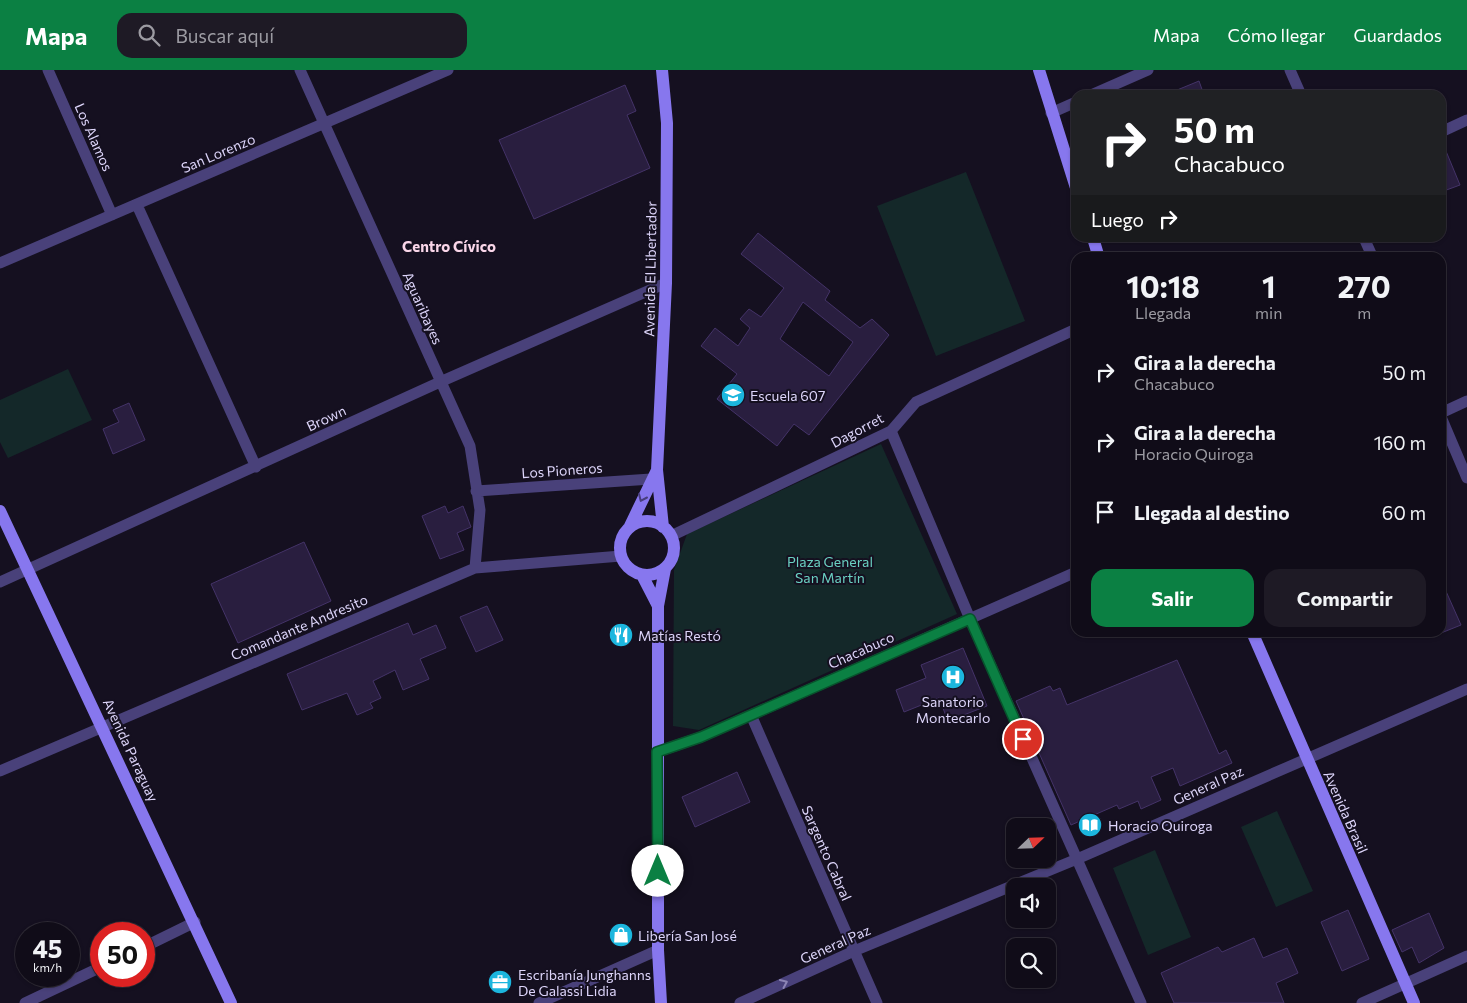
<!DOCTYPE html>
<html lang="es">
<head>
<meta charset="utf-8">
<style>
	body { margin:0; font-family:Commissioner,sans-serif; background:#1e1a25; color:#f1f3f6; height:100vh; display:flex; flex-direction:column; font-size:19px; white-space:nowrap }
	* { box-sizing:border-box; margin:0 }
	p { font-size:16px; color:#9c9ba2 }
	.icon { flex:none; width:28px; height:28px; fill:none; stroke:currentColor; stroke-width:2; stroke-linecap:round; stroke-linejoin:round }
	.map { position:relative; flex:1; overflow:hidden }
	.side { position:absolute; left:1071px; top:182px; width:375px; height:385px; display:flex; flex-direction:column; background:#100c18; border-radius:15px; box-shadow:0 1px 4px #0004,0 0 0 1px #302c37 }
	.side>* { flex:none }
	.banner { position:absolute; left:1071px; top:20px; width:375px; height:152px; border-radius:15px; box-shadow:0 1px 4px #0004,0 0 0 1px #302c37; background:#202124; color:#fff; overflow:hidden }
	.needle { width:32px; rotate:67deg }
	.fabs { position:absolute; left:1006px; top:748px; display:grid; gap:10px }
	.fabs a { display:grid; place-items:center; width:50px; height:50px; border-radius:10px; background:#100c18; box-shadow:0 1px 4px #0004,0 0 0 1px #302c37; font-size:25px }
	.speed { position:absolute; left:15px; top:852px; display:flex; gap:10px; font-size:25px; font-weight:700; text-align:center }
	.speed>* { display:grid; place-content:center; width:65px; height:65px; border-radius:50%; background:#100c18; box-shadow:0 1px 4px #0004,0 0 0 1px #302c37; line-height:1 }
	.speed small { font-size:12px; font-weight:400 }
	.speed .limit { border:8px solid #d22; background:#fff; color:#111 }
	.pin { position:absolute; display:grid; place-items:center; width:42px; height:42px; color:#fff; margin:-21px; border:2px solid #fff; border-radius:50%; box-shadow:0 1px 5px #0007 }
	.me { position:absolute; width:55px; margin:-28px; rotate:0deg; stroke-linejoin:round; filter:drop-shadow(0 0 4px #0008) }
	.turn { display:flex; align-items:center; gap:18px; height:105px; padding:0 20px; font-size:22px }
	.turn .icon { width:65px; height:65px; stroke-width:2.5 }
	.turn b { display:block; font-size:35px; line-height:42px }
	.then { display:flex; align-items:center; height:48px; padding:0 20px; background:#0003; gap:10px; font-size:19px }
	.eta { display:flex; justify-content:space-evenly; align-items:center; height:85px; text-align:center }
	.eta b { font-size:30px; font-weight:700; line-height:35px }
	.action { display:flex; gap:10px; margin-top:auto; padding:10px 20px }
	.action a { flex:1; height:58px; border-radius:15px; background:#0b8043; color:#fff; font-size:20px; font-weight:700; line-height:58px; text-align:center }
	.action a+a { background:#1e1a25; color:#f1f3f6 }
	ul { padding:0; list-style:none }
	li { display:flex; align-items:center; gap:15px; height:70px; padding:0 20px }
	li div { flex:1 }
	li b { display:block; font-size:19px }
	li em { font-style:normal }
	header { display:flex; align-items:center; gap:30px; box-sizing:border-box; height:70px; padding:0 25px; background:#0b8043; color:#fff }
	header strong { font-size:24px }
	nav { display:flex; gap:28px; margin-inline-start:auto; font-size:18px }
	.search { width:350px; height:45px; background:#1e1a25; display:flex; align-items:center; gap:12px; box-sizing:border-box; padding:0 18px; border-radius:15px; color:#9c9ba2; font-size:19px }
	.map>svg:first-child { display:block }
	.green { fill:#142829 }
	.building { fill:#291e3f; stroke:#443368; fill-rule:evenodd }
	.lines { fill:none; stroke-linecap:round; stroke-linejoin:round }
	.street { stroke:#49417a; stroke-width:11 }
	.secondary { stroke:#8777ee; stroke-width:12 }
	.oneway { stroke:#483e7d }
	.oneway2 { stroke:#8c84b4 }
	.route-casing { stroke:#07532c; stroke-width:12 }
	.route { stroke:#0b8043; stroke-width:9 }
	.labels { text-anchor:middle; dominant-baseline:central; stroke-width:4; stroke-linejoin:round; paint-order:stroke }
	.street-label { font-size:14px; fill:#ddd5fa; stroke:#151020 }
	.poi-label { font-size:14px; fill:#ddd5fa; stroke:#151020; text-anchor:start }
	.park-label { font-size:14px; fill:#6ad0c2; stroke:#151020 }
	.neighbourhood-label { font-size:15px; font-weight:bold; fill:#fad6e9; stroke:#151020 }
</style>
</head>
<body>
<header>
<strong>Mapa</strong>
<div class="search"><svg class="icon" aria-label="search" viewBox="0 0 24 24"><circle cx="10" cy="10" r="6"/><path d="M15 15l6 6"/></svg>Buscar aquí</div>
<nav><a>Mapa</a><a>Cómo llegar</a><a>Guardados</a></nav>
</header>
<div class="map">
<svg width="1467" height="933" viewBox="0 0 1467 933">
	<rect width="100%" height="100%" fill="#151020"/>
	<!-- green -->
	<path class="green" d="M 966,102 L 1025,251 L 936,286 L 877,136 Z
		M 68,299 L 92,350 L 8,388 L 0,372 L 0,330 Z
		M 881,374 L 957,544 L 699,660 L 673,656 L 674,500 L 687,464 Z
		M 1277,741 L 1313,821 L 1276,837 L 1241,757 Z
		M 1155,780 L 1191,867 L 1148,885 L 1113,798 Z"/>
	<!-- building -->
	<path class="building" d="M 1199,11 L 1204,25 L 1165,25 Z
		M 625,15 L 636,41 L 627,45 L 650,98 L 534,149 L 499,70 Z
		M 1441,69 L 1460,115 L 1441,122 Z
		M 758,163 L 830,221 L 825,230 L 860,258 L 872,249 L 889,265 L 809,365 L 794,354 L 777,376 L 717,329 L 737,304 L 701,276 L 715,258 L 738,276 L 750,258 L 740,249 L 749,239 L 761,247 L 784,218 L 741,184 ZM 803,232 L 853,272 L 829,306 L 780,269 Z
		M 129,333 L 145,370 L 113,384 L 103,359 L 119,352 L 113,340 Z
		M 445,436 L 448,443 L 463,436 L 471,457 L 457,463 L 464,480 L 440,489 L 422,446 Z
		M 304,472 L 331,531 L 238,573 L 211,514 Z
		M 1441,510 L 1461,555 L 1441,563 Z
		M 487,536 L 503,570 L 476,582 L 460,547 Z
		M 408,553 L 413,565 L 436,555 L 446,578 L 420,589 L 429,609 L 403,620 L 395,600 L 373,611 L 381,628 L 370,633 L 373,638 L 357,645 L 347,623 L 302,640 L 287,604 Z
		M 963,578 L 987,636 L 948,651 L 939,628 L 904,642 L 896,620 L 926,608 L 921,595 Z
		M 1177,590 L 1219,684 L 1226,680 L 1232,693 L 1180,716 L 1173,698 L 1151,707 L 1161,730 L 1141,739 L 1138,731 L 1119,739 L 1117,735 L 1071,755 L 1016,631 L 1050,616 L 1053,621 L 1060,618 L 1067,635 Z
		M 737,702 L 750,732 L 695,757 L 682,727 Z
		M 1348,840 L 1369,889 L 1342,901 L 1321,852 Z
		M 1429,843 L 1444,878 L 1419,893 L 1412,877 L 1402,882 L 1392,860 Z
		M 1254,868 L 1263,888 L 1287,878 L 1298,903 L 1276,913 L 1284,933 L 1174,933 L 1161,903 L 1218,877 L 1222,882 Z"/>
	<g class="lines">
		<!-- street -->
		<path class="street" d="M 48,0 L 112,145
			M 300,0 L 470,376 L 480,440 L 475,498
			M 1290,0 L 1301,25
			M 1091,25 L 1148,0
			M 1051,43 L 1076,32
			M 1441,62 L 1467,50
			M 137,135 L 256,397
			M 1364,168 L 1373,188
			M 0,193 L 448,0
			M 1441,343 L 1467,331
			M 1441,347 L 1467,408
			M 891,361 L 970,549 L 1141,933
			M 476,421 L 651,409
			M 671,466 L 891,361 L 916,332 L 1076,259
			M 0,512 L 440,312 L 666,213
			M 751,645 L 877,933
			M 657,682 L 701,667 L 1076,502
			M 0,701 L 475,498 L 621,486
			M 144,877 L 195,852
			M 25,933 L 101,897
			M 539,933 L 658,880
			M 740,933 L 854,881 L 1077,789 L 1467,619
			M 1362,933 L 1467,886"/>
		<!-- secondary -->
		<path class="secondary" d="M 662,0 L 667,53 L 666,213 L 657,400 L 663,457
			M 1039,0 L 1076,118
			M 1093,168 L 1099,188
			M 0,441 L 231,933
			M620 478a27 27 0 1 1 54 0a27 27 0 1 1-54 0Z
			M 629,458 L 657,400
			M 642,505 L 658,536
			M 1252,562 L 1414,933
			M 661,933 L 658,880 L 658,536 L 665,499"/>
	</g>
	<!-- one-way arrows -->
	<defs><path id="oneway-chevron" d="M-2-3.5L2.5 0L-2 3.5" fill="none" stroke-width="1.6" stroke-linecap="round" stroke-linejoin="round" transform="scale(1.25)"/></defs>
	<use class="oneway" href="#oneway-chevron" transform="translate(642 428) rotate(114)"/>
	<use class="oneway2" href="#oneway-chevron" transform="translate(784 913) rotate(-24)"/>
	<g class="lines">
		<!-- route casing -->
		<g class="route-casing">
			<path id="route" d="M 658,801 L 657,682 L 701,667 L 970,549 L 1023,669"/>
		</g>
		<!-- route -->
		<use href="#route" class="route"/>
	</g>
	<!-- icons -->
	<defs>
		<g id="school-disc" transform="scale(1.25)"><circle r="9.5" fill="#1cb6de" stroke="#151020"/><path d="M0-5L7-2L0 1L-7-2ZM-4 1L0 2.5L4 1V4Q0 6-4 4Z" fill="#fff"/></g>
		<g id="restaurant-disc" transform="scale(1.25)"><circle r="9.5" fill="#1cb6de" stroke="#151020"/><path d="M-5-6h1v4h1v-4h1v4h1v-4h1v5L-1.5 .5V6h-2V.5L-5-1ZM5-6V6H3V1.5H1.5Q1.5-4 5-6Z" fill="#fff"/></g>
		<g id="hospital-disc" transform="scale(1.25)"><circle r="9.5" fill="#1cb6de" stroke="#151020"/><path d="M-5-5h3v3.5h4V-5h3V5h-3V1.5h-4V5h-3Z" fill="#fff"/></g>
		<g id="library-disc" transform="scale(1.25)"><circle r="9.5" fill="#1cb6de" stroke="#151020"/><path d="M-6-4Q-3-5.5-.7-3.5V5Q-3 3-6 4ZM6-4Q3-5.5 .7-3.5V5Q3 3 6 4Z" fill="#fff"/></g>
		<g id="shop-disc" transform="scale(1.25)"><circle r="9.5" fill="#1cb6de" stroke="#151020"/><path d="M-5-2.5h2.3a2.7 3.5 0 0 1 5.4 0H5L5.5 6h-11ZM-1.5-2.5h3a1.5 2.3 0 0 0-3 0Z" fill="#fff"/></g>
		<g id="office-disc" transform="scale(1.25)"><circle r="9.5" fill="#1cb6de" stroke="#151020"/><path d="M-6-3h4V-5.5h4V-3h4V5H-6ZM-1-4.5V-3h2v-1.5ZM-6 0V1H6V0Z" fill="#fff"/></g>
	</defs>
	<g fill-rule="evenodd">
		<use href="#school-disc" x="733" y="325"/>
		<use href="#restaurant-disc" x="621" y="565"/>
		<use href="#hospital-disc" x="953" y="607"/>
		<use href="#library-disc" x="1090" y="755"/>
		<use href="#shop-disc" x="621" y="865"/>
		<use href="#office-disc" x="500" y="912"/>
	</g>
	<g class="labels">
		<!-- street labels -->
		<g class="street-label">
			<text transform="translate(94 67) rotate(66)">Los Alamos</text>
			<text transform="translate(218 83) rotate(-23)">San Lorenzo</text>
			<text transform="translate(650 199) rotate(-89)">Avenida El Libertador</text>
			<text transform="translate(423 238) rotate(66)">Aguaribayes</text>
			<text transform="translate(326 348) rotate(-25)">Brown</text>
			<text transform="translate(857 360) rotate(-28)">Dagorret</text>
			<text transform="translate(562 400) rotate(-4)">Los Pioneros</text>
			<text transform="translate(299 557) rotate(-23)">Comandante Andresito</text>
			<text transform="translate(861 580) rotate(-24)">Chacabuco</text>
			<text transform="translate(131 680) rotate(65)">Avenida Paraguay</text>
			<text transform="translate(1208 715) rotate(-24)">General Paz</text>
			<text transform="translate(1346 742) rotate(66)">Avenida Brasil</text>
			<text transform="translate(827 783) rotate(66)">Sargento Cabral</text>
			<text transform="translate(835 874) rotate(-24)">General Paz</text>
		</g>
		<!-- poi labels -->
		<g class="poi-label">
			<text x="750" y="325">Escuela 607</text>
			<text x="638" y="565">Matías Restó</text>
			<text x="953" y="631" text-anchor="middle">Sanatorio<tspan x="953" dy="16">Montecarlo</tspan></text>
			<text x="1108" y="755">Horacio Quiroga</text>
			<text x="638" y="865">Libería San José</text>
			<text x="518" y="904">Escribanía Junghanns<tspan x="518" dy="16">De Galassi Lidia</tspan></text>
		</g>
		<!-- park labels -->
		<g class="park-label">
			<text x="830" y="491">Plaza General<tspan x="830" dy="16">San Martín</tspan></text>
		</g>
		<!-- neighbourhood labels -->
		<g class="neighbourhood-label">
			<text x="449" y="176">Centro Cívico</text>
		</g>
	</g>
</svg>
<div class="fabs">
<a><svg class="needle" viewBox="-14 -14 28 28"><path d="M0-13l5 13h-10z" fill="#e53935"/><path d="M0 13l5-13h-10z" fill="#9c9ba2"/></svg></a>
<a><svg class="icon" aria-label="sound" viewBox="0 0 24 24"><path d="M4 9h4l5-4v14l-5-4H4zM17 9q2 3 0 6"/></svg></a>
<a><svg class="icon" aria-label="search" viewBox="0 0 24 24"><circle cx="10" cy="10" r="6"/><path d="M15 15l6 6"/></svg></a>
</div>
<div class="speed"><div>45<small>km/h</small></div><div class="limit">50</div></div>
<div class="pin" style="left:1023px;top:669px;background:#d93025"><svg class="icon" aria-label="arrive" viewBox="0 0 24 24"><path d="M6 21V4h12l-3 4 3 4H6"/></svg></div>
<svg class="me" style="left:658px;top:801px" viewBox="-20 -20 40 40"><circle r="19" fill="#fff"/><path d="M0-13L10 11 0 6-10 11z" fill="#0b8043"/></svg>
<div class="banner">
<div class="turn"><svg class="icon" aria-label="right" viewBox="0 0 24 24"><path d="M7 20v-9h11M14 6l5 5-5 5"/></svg><div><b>50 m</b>Chacabuco</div></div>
<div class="then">Luego<svg class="icon" aria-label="right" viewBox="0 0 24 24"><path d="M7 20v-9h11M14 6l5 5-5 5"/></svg></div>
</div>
<section class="side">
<div class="eta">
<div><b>10:18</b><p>Llegada</p></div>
<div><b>1</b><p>min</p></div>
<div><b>270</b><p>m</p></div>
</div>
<ul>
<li><svg class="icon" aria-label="right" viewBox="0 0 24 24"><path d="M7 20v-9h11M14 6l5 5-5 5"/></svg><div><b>Gira a la derecha</b><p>Chacabuco</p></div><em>50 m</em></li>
<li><svg class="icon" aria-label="right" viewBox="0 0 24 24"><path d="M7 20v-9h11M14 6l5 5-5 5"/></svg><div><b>Gira a la derecha</b><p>Horacio Quiroga</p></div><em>160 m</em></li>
<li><svg class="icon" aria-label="arrive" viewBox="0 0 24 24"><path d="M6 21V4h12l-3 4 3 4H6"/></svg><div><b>Llegada al destino</b></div><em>60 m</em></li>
</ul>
<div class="action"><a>Salir</a><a>Compartir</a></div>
</section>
</div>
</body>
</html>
